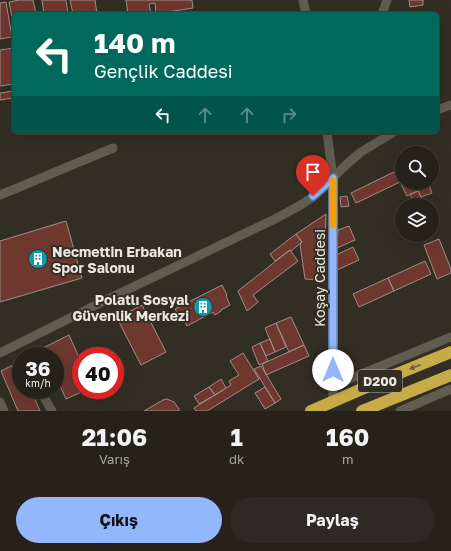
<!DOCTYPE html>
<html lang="tr">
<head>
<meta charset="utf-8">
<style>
	body { margin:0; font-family:"Golos Text",sans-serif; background:#2e2a23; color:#f1f3f6; height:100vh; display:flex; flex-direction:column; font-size:15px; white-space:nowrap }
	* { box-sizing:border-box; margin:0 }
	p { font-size:13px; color:#a4a4a2 }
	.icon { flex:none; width:22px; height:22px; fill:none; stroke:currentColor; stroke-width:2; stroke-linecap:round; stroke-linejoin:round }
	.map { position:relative; height:411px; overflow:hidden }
	.sheet { display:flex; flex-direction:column; background:#26221a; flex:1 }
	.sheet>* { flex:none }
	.guide { position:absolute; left:12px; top:12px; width:427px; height:122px; border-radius:6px; box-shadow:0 4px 16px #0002,0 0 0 1px #423f39; background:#00695c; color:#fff; overflow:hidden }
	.tools { position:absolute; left:395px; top:146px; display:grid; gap:8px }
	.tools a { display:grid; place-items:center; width:44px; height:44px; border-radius:50%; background:#26221a; box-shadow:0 4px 16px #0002,0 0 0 1px #423f39; font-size:20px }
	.speed { position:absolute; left:12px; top:347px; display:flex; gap:8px; font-size:20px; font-weight:700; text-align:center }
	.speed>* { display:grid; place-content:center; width:52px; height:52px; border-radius:50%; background:#26221a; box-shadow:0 4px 16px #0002,0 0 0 1px #423f39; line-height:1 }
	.speed small { font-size:10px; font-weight:400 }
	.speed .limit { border:6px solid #d22; background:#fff; color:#111 }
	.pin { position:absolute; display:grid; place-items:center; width:34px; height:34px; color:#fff; margin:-41px -17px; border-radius:50% 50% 50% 0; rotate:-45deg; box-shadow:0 0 4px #0007 }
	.pin .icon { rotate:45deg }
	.me { position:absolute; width:44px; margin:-22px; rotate:0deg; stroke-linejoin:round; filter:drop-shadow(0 0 3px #0008) }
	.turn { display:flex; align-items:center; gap:14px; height:84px; padding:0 16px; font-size:18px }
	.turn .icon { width:52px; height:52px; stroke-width:2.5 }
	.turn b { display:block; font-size:28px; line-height:34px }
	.lanes { display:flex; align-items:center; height:38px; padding:0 16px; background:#0003; justify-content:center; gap:20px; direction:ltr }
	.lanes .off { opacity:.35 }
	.eta { display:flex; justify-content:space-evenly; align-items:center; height:68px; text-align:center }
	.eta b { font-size:24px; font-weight:700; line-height:28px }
	.primary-button { display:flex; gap:8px; margin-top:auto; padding:8px 16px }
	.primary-button a { flex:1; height:46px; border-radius:24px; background:#92b7fd; color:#111; font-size:16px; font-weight:700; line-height:46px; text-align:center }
	.primary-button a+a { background:#2e2a23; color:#f1f3f6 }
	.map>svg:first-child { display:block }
	.building { fill:#6f382f; stroke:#9e8d8a }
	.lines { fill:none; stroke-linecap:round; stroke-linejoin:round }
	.minor { stroke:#615c50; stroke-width:9 }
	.highway { stroke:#c7ab47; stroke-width:12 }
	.oneway { fill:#6e6031 }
	.route-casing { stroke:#5f77a4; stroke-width:10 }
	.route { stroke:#92b7fd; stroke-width:7 }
	.slow { stroke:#f59e0b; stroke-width:7 }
	.labels { text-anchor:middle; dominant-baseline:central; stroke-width:4; stroke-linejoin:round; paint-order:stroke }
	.shield { fill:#332e23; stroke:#b2afa7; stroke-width:1 }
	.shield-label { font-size:13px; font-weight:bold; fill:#e9e6df }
	.poi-label { font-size:14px; font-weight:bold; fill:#e9e6df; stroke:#332e23; text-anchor:start }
	.street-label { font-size:14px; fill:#e9e6df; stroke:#332e23 }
</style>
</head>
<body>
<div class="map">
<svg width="451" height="411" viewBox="0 0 451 411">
	<rect width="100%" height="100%" fill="#332e23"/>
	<!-- building -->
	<path class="building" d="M 19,0 L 33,0 L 36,14 L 14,14 L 14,28 L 9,2 Z
		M 42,0 L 66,0 L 68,14 L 44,14 Z
		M 70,0 L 95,0 L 97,14 L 73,14 Z
		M 126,0 L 192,0 L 193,8 L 156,14 L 155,3 L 149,4 L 151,14 L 128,14 Z
		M 409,0 L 423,0 L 423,5 L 410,7 Z
		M 6,2 L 12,37 L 0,39 L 0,3 Z
		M 14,48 L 14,84 L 0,86 L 0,50 Z
		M 14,91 L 14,98 L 0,100 L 0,93 Z
		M 402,168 L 402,183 L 415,183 L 418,191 L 407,196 L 400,182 L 356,203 L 351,193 Z
		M 415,183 L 428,183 L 432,193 L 421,197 Z
		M 418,191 L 425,205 L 415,205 L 410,194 Z
		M 347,196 L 349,206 L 341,207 L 340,197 Z
		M 326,214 L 324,280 L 305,279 L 300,244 L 302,242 L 296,234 Z
		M 66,221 L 82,278 L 0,302 L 0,241 Z
		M 349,226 L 355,240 L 337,248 L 338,230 Z
		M 296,234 L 302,242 L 291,251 L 290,250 L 275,261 L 270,254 Z
		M 439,239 L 451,269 L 451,273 L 437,279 L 424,245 Z
		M 353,247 L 359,260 L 335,271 L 334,256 Z
		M 290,250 L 298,261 L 253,295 L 258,302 L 247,311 L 238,291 Z
		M 425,261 L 431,274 L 394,291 L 388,278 Z
		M 388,278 L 394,291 L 359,307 L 353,294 Z
		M 222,285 L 227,295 L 226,296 L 230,305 L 221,310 L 221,311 L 215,315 L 213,312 L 187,326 L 182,316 L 180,317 L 175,309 Z
		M 142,305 L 166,352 L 141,365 L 117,318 Z
		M 291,317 L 304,345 L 289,352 L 276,323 Z
		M 276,323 L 286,347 L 275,352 L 265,328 Z
		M 69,335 L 81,362 L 81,390 L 86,390 L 66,399 L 55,375 L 55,356 L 46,356 L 43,348 Z
		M 270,339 L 275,352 L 266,356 L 260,343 Z
		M 260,343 L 268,361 L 259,365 L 252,347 Z
		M 304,345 L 309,356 L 266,375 L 262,364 Z
		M 243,353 L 259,379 L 207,411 L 196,411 L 194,408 L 231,385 L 229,381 L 239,375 L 230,361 Z
		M 19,362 L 21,367 L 21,390 L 31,390 L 40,411 L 18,411 L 1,371 Z
		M 261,366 L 281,399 L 275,403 L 254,369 Z
		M 221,379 L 226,388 L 215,395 L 209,387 Z
		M 209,387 L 215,395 L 199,404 L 194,396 Z
		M 265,387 L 275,403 L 265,409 L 255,393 Z
		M 167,399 L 174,402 L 179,409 L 179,411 L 144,411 L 163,400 Z"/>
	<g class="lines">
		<!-- minor -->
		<path class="minor" d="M 303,0 L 306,14
			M 382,14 L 387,0
			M 437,110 L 451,105
			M 327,132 L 333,178 L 333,401
			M 0,195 L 113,148
			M 0,353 L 108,299 L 275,219 L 299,206 L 313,197 L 348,163 L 361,152 L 394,132
			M 333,386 L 451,337
			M 44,390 L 45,399 L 52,411
			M 0,402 L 4,411
			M 400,411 L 451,389"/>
		<!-- highway -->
		<path class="highway" d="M 311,411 L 392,376 L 451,352
			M 362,411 L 451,375"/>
	</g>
	<!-- one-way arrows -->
	<defs><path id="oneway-solid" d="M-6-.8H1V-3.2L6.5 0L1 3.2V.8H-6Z"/></defs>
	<use class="oneway" href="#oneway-solid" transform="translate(415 367) rotate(159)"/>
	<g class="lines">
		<!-- route casing -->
		<g class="route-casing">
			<path id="route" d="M 313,196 L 333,178 L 333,370"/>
		</g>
		<!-- route -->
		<use href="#route" class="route"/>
		<!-- slow -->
		<path class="slow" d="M 333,181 L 333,225"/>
	</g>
	<!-- icons -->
	<defs>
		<g id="building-disc" transform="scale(1)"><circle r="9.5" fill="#0f9aa8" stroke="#332e23"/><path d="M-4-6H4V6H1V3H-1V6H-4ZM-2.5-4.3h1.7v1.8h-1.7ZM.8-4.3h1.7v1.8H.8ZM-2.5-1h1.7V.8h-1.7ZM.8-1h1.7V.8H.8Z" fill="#fff"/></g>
	</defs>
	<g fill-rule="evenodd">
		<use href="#building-disc" x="38" y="259"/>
		<use href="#building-disc" x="203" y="307"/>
	</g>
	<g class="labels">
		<!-- shield labels -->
		<rect class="shield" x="358" y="370" width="44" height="22" rx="3"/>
		<g class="shield-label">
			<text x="380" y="381">D200</text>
		</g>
		<!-- poi labels -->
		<g class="poi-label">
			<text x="52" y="251">Necmettin Erbakan<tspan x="52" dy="16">Spor Salonu</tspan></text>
			<text x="189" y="299" text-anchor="end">Polatlı Sosyal<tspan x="189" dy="16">Güvenlik Merkezi</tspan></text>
		</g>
		<!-- street labels -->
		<g class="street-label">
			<text transform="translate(319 278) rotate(-90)">Koşay Caddesi</text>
		</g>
	</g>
</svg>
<div class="tools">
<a><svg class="icon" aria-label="search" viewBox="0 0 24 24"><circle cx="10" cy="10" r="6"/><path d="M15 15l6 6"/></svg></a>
<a><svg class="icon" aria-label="layers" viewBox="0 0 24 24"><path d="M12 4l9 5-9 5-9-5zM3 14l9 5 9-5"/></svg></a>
</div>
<div class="speed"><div>36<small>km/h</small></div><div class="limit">40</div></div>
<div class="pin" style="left:313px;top:196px;background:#d93025"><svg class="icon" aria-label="arrive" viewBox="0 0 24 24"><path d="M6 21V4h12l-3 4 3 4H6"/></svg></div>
<svg class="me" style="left:333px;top:370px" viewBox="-20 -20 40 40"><circle r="19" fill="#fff"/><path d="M0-13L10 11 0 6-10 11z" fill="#92b7fd"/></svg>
<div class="guide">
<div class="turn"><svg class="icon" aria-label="left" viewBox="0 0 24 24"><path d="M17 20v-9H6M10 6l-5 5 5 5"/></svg><div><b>140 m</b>Gençlik Caddesi</div></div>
<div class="lanes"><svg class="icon" aria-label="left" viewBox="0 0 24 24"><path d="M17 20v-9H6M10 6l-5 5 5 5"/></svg><svg class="icon off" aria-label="ahead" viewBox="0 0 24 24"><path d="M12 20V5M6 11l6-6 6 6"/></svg><svg class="icon off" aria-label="ahead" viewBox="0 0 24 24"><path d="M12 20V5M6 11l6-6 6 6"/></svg><svg class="icon off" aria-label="right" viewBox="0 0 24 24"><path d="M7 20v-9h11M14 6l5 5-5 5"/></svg></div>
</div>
</div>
<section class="sheet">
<div class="eta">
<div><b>21:06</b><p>Varış</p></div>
<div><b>1</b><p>dk</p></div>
<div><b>160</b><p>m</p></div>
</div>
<div class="primary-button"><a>Çıkış</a><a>Paylaş</a></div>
</section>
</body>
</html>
